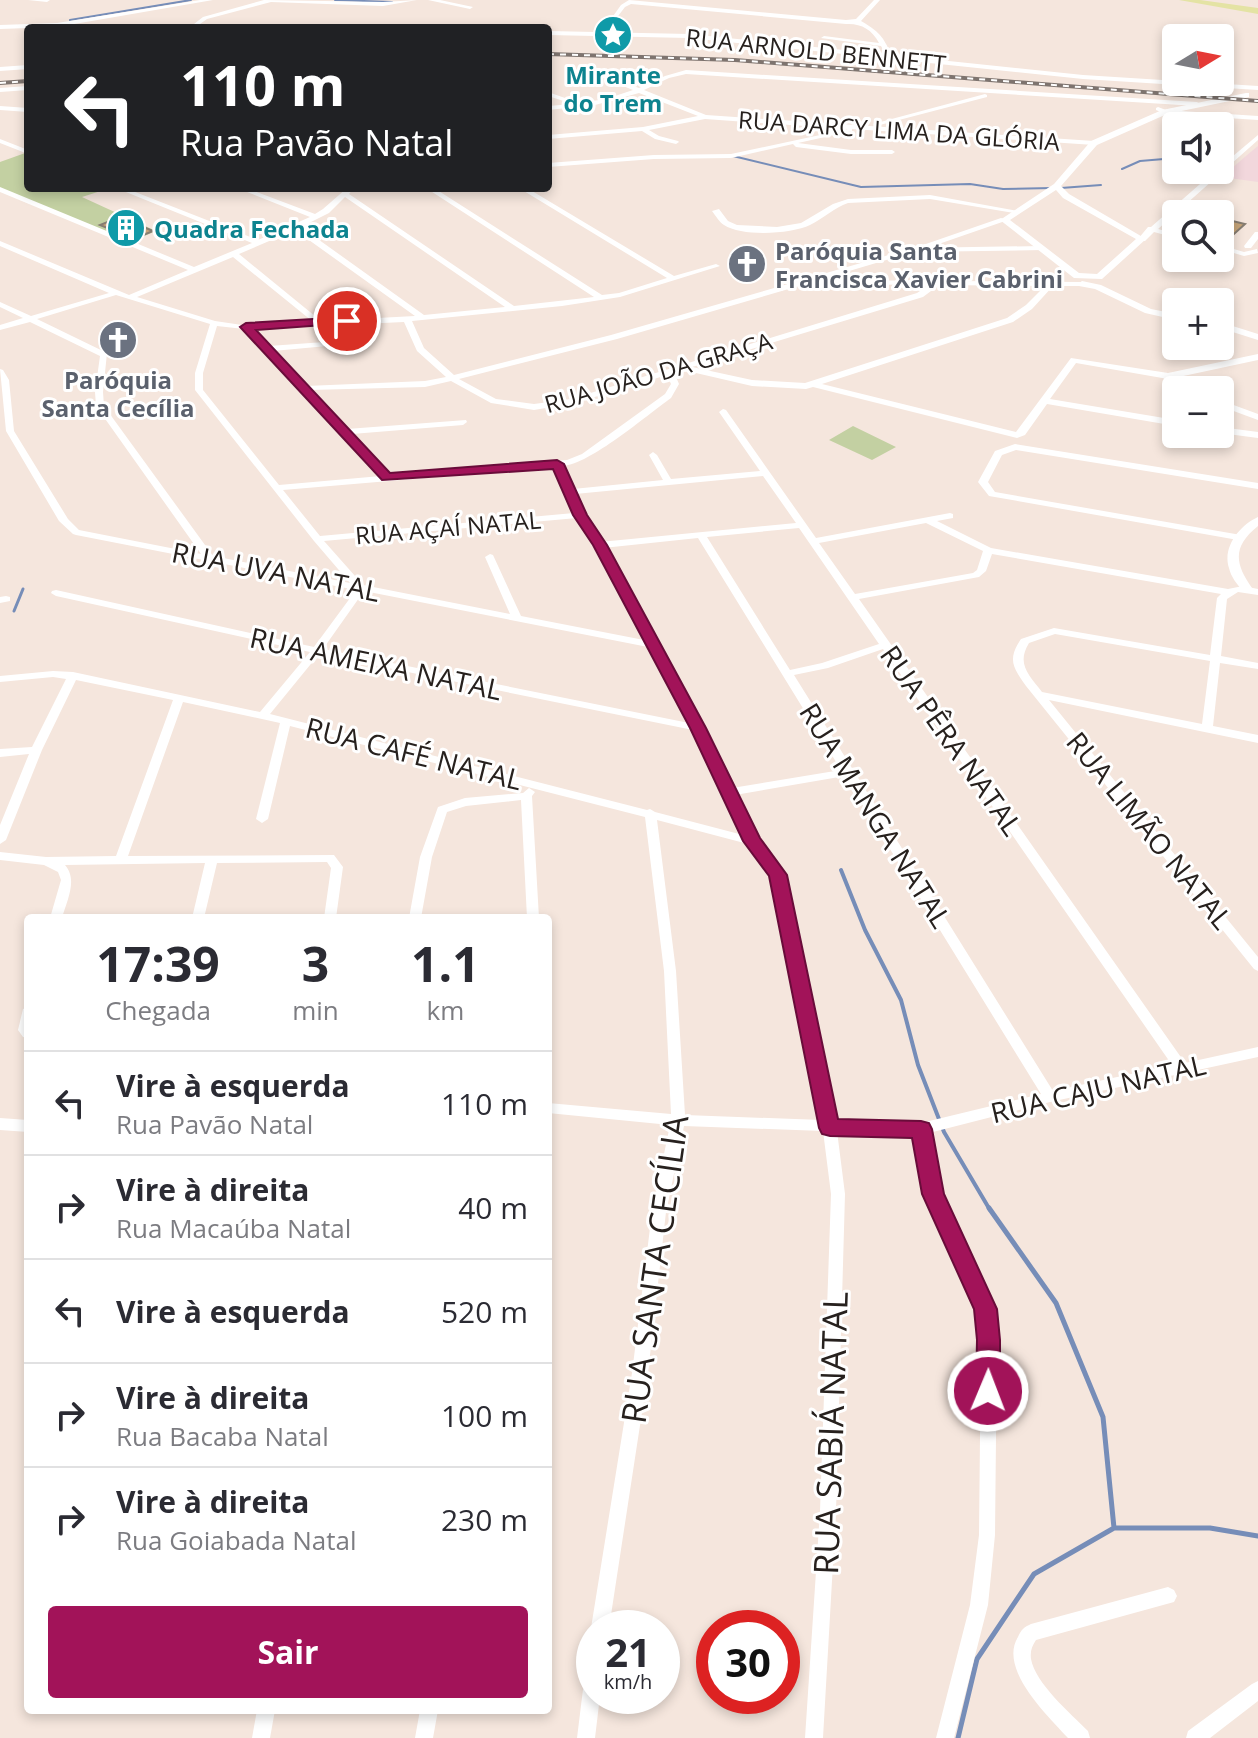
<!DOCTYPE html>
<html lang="pt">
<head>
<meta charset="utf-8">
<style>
	body { margin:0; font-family:"Open Sans",sans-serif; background:#f2f2f3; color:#2b2b33; height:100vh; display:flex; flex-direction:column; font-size:30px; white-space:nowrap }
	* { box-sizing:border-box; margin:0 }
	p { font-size:26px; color:#7c7c81 }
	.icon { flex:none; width:44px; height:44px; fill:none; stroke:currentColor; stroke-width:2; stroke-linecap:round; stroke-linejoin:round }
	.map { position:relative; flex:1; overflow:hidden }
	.panel { position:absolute; left:24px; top:914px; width:528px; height:800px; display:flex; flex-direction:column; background:#fff; border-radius:8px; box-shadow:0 4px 12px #0003 }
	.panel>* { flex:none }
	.banner { position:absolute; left:24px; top:24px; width:528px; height:168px; border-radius:8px; box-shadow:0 4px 12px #0003; background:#202124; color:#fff; overflow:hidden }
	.needle { width:52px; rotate:80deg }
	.controls { position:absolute; left:1162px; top:24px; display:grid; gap:16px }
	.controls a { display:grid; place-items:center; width:72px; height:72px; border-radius:8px; background:#fff; box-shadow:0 4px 12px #0003; font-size:40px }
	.speed { position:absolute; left:576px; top:1610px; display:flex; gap:16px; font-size:40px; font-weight:700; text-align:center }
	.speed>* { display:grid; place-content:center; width:104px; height:104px; border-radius:50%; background:#fff; box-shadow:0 4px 12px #0003; line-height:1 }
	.speed small { font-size:20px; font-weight:400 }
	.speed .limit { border:12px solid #d22; background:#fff; color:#111 }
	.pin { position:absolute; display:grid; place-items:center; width:68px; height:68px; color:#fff; margin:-34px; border:4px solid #fff; border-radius:50%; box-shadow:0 2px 8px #0007 }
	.me { position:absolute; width:88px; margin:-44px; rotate:1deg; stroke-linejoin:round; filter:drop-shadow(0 0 6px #0008) }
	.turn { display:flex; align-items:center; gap:28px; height:168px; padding:0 24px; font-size:36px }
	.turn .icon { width:104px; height:104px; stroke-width:2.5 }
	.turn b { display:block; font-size:56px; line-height:68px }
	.eta { display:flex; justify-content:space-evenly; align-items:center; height:136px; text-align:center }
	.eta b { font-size:48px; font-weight:700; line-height:56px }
	.button { display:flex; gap:16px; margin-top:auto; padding:16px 24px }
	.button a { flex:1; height:92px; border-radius:8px; background:#a21359; color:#fff; font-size:32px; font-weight:700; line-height:92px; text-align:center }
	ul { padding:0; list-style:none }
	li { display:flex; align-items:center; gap:24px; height:104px; padding:0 24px; border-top:2px solid #e1e1e2 }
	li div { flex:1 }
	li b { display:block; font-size:30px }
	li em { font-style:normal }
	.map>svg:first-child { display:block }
	.commercial { fill:#f2d7dc }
	.green { fill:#c3d0a2 }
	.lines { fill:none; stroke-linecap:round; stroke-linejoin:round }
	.stream-far3 { stroke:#768db8; stroke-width:2 }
	.stream-far2 { stroke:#768db8; stroke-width:3 }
	.stream-far1 { stroke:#768db8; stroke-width:4 }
	.stream { stroke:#768db8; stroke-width:5 }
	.building { fill:#c6a479; stroke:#867d72; stroke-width:2 }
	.minor { fill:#fff; fill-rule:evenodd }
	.tertiary { fill:#fff; fill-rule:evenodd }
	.primary { fill:#e4e3a4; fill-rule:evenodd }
	.rail-casing { stroke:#7e746f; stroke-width:4 }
	.rail { stroke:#fff; stroke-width:2; stroke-dasharray:6; stroke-linecap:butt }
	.route { fill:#a21359; stroke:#690c3a; stroke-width:2 }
	.labels { text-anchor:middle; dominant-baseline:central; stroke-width:6; stroke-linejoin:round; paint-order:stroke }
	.far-street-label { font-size:24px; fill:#27211e; stroke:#fff }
	.far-culture-label { font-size:24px; font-weight:bold; fill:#0d838f; stroke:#fff }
	.far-worship-label { font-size:24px; font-weight:bold; fill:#5b616d; stroke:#fff; text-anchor:start }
	.street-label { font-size:28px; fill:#27211e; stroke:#fff }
	.near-street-label { font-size:34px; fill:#27211e; stroke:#fff }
</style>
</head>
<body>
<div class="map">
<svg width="1258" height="1738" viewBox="0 0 1258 1738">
	<rect width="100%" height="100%" fill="#f5e6dd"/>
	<!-- commercial -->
	<path class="commercial" d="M 1258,146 L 1258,182 L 1222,177 L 1246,156 Z"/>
	<!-- green -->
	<path class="green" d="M 28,152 L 28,188 L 110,188 L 82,197 L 156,231 L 128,243 L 0,189 L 0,162 Z
		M 853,426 L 896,447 L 872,460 L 829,440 Z"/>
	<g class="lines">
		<!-- stream-far3 -->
		<path class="stream-far3" d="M 335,0 L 392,2
			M 70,20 L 191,0
			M 733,156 L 861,187 L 970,184 L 1003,189 L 1052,188
			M 1220,157 L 1230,157
			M 1122,169 L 1140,161 L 1176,158
			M 1061,188 L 1101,185"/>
		<!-- stream-far2 -->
		<path class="stream-far2" d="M 14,611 L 23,589"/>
		<!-- stream-far1 -->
		<path class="stream-far1" d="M 841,870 L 865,930 L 901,1000 L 918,1065 L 944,1132 L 990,1210"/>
		<!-- stream -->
		<path class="stream" d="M 989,1208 L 1056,1303 L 1103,1417 L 1114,1528
			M 958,1738 L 977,1659 L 1034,1574 L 1114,1528 L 1210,1528 L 1258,1536"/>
	</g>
	<!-- building -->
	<path class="building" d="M 120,217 L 153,231 L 134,239 L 100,225 Z
		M 1220,218 L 1245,224 L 1224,243 L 1220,242 Z"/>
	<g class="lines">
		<!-- minor -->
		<path class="minor" d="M 28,0 L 50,0 L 47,2 Z
			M 200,0 L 213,0 L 57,27 L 0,29 L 0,25 L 57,23 Z
			M 264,0 L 383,2 L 417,0 L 383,6 L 271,2 L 207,19 L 200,24 L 204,28 L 198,28 L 194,24 L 203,17 Z
			M 428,0 L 440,0 L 473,7 L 470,9 Z
			M 629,0 L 846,20 L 856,19 L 874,0 L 880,0 L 861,21 C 883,34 883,38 893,58 L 888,59 L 881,46 L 821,38 L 824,36 L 879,43 C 872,29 860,23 846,24 L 631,4 L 625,7 L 605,33 L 601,33 L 621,5 Z
			M 28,65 L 28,69 L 0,71 L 0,67 Z
			M 686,70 L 1197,102 L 1200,104 L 1197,106 L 686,74 L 669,78 L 644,90 L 706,115 L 1094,141 L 1097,143 L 1094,145 L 852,129 L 852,131 L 798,143 L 851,150 L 892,150 L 895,152 L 892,154 L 851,154 L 796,147 L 793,144 L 731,158 L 654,159 L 548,167 L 548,163 L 654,155 L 731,154 L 848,129 L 705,119 L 649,130 L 659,136 L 678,141 L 679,142 L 676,144 L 655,139 L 642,131 L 548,139 L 548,135 L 643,127 L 698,116 L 639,93 L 595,105 L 548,110 L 548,106 L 573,104 L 548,96 L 548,92 L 579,103 L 606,99 L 633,90 L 596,75 L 596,73 L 639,88 L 665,76 Z
			M 985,94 L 987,95 L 987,97 L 876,126 L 873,124 Z
			M 0,106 L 28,108 L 28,112 L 0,110 Z
			M 1158,107 L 1166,110 L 1258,116 L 1258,120 L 1165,114 L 1156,110 L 1156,108 Z
			M 1258,135 L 1258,140 L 1158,229 L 1176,234 L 1176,238 L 1154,232 L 1145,241 L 1139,241 L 1138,239 L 1148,227 L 1151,227 L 1216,170 L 1220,170 L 1220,167 Z
			M 0,139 L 28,150 L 28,154 L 0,143 Z
			M 0,187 L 194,267 L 252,243 L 116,188 L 125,188 L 258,240 L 310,217 L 237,188 L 246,188 L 315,214 L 323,209 L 347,188 L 354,188 L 349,194 L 514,306 L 594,297 L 426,188 L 434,188 L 602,295 L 619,293 L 667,278 L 519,188 L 527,188 L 674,276 L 716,264 L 720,266 L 620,297 L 562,306 L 412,321 L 424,348 L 454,375 L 611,335 L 913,248 L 1041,246 L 1045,248 L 1044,250 L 913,252 L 819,280 L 1080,282 L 1084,284 L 1080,286 L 1053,286 L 1032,309 L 1013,322 L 822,384 L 1016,432 L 1071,358 L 1168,373 L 1172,376 L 1168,379 L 1076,363 L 1050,399 L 1176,420 L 1176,426 L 1047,404 L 1025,435 L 1017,438 L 813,387 L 806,389 L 752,386 L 683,370 L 674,372 L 679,384 L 671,398 C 646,416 590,464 563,466 L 573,489 L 663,480 L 649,455 L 653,452 L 657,455 L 671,479 L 760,471 L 719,412 L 723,409 L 726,410 L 816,538 L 950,513 L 953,514 L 953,518 L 937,521 L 991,548 L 1228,589 L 1243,586 L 1258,589 L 1258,595 L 1238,592 L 1227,599 L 1221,656 L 1258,663 L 1258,669 L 1220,663 L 1213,726 L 1258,735 L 1258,743 L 1049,700 L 1258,957 L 1258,971 L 1254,969 L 1026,686 C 1013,667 1007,660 1021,639 L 1054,628 L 1210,655 L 1217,598 L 1221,594 L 992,554 L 986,571 L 979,577 L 859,599 L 1185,1063 L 1258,1047 L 1258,1057 L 1050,1102 L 929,1133 L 940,1194 L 993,1309 L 997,1340 L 995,1535 L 988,1605 L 954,1738 L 936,1738 L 970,1605 L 979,1535 L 981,1340 L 977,1309 L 926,1194 L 915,1134 L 837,1131 L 845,1194 L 836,1511 L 823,1738 L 805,1738 L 820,1511 L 831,1194 L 823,1131 L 684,1126 L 666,1212 L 648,1373 L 609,1628 L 594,1628 L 594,1634 L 591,1628 L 632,1373 L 652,1212 L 670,1125 L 548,1113 L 548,1103 L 671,1114 L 664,971 L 645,817 L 290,726 L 268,819 L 262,823 L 256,819 L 280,723 L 183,702 L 128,856 L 334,855 L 343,867 L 336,918 L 324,918 L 331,868 L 327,862 L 217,863 L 204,918 L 192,918 L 205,863 L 65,865 C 78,880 67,900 62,918 L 50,918 L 61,880 L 58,872 L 44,865 L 0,860 L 0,852 L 46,857 L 116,856 L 173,700 L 76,680 L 42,750 L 6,840 L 0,844 L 0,825 L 29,754 L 0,757 L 0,749 L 32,747 L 66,679 L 53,677 L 0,682 L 0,676 L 53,671 L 73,672 L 260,712 L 310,652 L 56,596 L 51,593 L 52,591 L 56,590 L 314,647 L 356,590 L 76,535 L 73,534 L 59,521 L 6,431 L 0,369 L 3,370 L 9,380 L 14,431 L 68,519 L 79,530 L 201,554 L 96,406 L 95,392 L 100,356 L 30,322 L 0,330 L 0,325 L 23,318 L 0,307 L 0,302 L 31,316 L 109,293 L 0,246 L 0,241 L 129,295 L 188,270 L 0,192 ZM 345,197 L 505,307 L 424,315 L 301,227 L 329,213 ZM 295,230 L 415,316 L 321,321 L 239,254 ZM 233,257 L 312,321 L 242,325 L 215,321 L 137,297 ZM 816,281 L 816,284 L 819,284 L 929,285 L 917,293 L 571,399 L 534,404 L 496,399 L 459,379 L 617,339 ZM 939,285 L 1045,286 L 1026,305 L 1007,318 L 805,383 L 752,380 L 692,367 L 923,297 ZM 116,295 L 210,324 L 195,373 L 195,390 L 314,541 L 350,583 L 213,556 L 104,406 L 103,392 L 107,353 L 37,319 ZM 404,322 L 417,351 L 446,377 L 425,381 L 306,386 L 273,351 L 349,344 L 353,342 L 352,340 L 269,346 L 252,329 ZM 217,326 L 244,329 L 381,476 L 279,485 L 203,390 L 203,373 ZM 667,375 L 671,384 L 665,394 L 582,454 L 567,460 L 391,476 L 352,434 L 463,425 L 467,422 L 466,420 L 347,429 L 310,390 L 425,387 L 451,381 L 491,403 L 534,410 L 575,403 ZM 554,467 L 574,513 L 320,536 L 283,490 ZM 763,476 L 796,523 L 600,542 L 575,494 ZM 577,518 L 644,640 L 521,616 L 493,555 L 490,554 L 485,557 L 510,614 L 363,585 L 324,541 ZM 926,523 L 983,551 L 977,570 L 973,573 L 855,594 L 819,543 ZM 799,528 L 879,644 L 822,663 L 790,670 L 707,537 ZM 698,538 L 841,770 L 732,788 L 703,728 L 658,647 L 659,645 L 656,642 L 603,548 ZM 364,591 L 648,647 L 689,723 L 323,649 ZM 1055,634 L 1210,661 L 1202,724 L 1042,692 C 1029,675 1016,664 1029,643 ZM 883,649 L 1172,1065 L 1053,1091 L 794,675 L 828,668 ZM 319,654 L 693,730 L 743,835 L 655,812 L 650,809 L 647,810 L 270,714 ZM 845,776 L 1041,1094 L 921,1123 L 836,1120 L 790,890 L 782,872 L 757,839 L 735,795 ZM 657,820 L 748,844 L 773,876 L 778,890 L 822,1120 L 685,1115 L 676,971 Z
			M 930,195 L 1018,211 L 1014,213 L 930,199 L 848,203 C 834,208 824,218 810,225 C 792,234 742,237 724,225 C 719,222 716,216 712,211 L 719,209 L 728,221 L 737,225 L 777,227 L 801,223 L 833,204 L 848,199 Z
			M 1001,218 L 1008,220 L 930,247 L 923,245 Z
			M 1255,232 L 1258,232 L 1258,239 L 1251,248 L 1245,248 L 1244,246 Z
			M 1220,245 L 1244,252 L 1257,249 L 1258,253 L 1244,256 L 1220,249 Z
			M 1220,427 L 1258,432 L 1258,438 L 1220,433 Z
			M 1015,444 L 1258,483 L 1258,489 L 1016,450 L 1002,455 L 988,482 L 995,492 L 1241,535 L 1241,539 L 1238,540 L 989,496 L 978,482 L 995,451 Z
			M 6,596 L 10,597 L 10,601 L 0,603 L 0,597 Z
			M 529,788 L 535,792 L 532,796 L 539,918 L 527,918 L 521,800 L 466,806 L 447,812 L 432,857 L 421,918 L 409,918 L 420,857 L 438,807 L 465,798 L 523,793 Z
			M 28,1007 L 28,1038 L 23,1037 L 18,1030 L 23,1009 Z
			M 0,1118 L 28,1120 L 28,1132 L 0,1130 Z
			M 1168,1587 L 1174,1590 L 1177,1596 L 1174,1602 L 1036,1640 C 1032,1646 1030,1651 1031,1659 C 1035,1683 1071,1714 1088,1731 L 1090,1738 L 1068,1738 C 1048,1716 998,1669 1018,1637 C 1021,1630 1024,1627 1031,1624 Z
			M 594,1664 L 594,1696 L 600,1696 L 595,1738 L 577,1738 L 585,1673 L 588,1667 Z
			M 1258,1681 L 1258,1701 L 1210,1738 L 1186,1738 L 1188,1731 L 1252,1684 Z
			M 257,1710 L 275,1710 L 270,1738 L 252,1738 Z
			M 420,1710 L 438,1710 L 433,1738 L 415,1738 Z"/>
		<!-- tertiary -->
		<path class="tertiary" d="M 381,26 L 467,26 L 470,28 L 378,28 Z
			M 548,31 L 689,34 L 1083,75 L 1258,86 L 1258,90 L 1083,79 L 689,38 L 548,35 Z
			M 28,86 L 28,90 L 0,92 L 0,88 Z
			M 1246,93 L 1249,93 L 1249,97 L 1167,114 L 1097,145 L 1061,186 L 1069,194 L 1146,239 L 1102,279 L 1074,278 L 1000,220 L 1054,184 L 1091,141 L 1162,110 ZM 1056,190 L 1063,198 L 1136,239 L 1097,274 L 1079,273 L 1010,220 Z
			M 1082,281 L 1101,285 L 1151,309 L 1176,314 L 1176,320 L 1145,313 L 1095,289 L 1079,286 L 1078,284 Z
			M 1220,322 L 1258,334 L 1258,340 L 1220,328 Z
			M 1258,354 L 1258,360 L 1174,378 L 1192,390 C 1178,390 1171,388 1163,376 L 1168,373 Z
			M 1220,400 L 1258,414 L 1258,420 L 1220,406 Z
			M 1258,517 L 1258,526 C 1233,546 1234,563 1252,588 L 1246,591 L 1242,590 C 1237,584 1231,577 1229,568 C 1222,547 1240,525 1258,517 Z"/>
		<!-- primary -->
		<path class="primary" d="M 1179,0 L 1200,0 L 1258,8 L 1258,14 Z"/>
		<!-- rail casing -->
		<g class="rail-casing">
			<path id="rail" d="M 548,54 L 735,60 L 1258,101
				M 0,83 L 28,81"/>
		</g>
		<!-- rail -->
		<use href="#rail" class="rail"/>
	</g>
	<!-- route -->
	<path class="route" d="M 347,317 L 353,321 L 351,323 L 256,330 L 390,473 L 557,460 L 564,464 L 587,515 L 607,545 L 706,728 L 760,838 L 787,875 L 838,1119 L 921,1121 L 929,1123 L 932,1129 L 944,1194 L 997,1309 L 1000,1340 L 1000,1391 L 996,1399 L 988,1402 L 979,1399 L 976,1391 L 977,1340 L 974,1309 L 922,1194 L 912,1138 L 830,1136 L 822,1134 L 819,1128 L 769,876 L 743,841 L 690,728 L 593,545 L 573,515 L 553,469 L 382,480 L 240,327 L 246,323 Z"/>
	<!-- icons -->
	<defs>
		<g id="sight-disc" transform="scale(2)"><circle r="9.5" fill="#0f9aa8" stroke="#fff"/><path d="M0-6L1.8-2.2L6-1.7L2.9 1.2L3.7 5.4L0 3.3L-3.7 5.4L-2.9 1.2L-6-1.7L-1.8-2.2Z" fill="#fff"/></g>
		<g id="building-disc" transform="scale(2)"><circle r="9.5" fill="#0f9aa8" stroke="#fff"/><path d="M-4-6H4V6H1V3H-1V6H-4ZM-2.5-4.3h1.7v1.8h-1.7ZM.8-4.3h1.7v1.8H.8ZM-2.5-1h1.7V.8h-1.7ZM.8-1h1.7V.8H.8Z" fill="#fff"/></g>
		<g id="church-disc" transform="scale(2)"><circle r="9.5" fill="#6b7280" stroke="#fff"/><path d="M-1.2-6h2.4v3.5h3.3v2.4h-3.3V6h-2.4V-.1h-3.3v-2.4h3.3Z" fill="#fff"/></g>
	</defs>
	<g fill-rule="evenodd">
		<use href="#sight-disc" x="613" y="35"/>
		<use href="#building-disc" x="126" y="228"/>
		<use href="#church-disc" x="747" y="264"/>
		<use href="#church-disc" x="118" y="340"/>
	</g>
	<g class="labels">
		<!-- far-street labels -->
		<g class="far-street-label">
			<text transform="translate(816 50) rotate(6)">RUA ARNOLD BENNETT</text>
			<text transform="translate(899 130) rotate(4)">RUA DARCY LIMA DA GLÓRIA</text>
			<text transform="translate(658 372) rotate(-16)">RUA JOÃO DA GRAÇA</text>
			<text transform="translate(448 527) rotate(-5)">RUA AÇAÍ NATAL</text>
		</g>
		<!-- far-culture labels -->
		<g class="far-culture-label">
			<text x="613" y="74">Mirante<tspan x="613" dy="28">do Trem</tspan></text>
			<text x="154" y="228" text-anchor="start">Quadra Fechada</text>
		</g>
		<!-- far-worship labels -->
		<g class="far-worship-label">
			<text x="775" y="250">Paróquia Santa<tspan x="775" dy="28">Francisca Xavier Cabrini</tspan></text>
			<text x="118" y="379" text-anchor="middle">Paróquia<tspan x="118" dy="28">Santa Cecília</tspan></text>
		</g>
		<!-- street labels -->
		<g class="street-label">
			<text transform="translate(276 571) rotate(11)">RUA UVA NATAL</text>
			<text transform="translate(376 663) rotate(12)">RUA AMEIXA NATAL</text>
			<text transform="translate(952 740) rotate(55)">RUA PÊRA NATAL</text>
			<text transform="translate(414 753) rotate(14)">RUA CAFÉ NATAL</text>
			<text transform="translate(876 815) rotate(58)">RUA MANGA NATAL</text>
			<text transform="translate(1150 830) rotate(51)">RUA LIMÃO NATAL</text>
			<text transform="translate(1098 1088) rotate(-13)">RUA CAJU NATAL</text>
		</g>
		<!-- near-street labels -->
		<g class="near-street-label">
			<text transform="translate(654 1269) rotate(-82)">RUA SANTA CECÍLIA</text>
			<text transform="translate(830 1433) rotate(-88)">RUA SABIÁ NATAL</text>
		</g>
	</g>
</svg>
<div class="controls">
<a><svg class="needle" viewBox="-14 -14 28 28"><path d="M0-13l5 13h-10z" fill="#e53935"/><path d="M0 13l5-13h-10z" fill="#7c7c81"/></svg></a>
<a><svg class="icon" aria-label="sound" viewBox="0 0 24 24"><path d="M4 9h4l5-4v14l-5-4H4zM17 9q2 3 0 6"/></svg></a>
<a><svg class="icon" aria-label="search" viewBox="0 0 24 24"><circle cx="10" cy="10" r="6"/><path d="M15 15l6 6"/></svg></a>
<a>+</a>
<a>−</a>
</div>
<div class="speed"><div>21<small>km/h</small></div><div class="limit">30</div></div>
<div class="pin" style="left:347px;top:321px;background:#d93025"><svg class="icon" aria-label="arrive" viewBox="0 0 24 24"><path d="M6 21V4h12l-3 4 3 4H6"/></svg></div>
<svg class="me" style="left:988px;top:1391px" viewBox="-20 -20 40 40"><circle r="17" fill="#a21359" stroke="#fff" stroke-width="3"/><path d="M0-11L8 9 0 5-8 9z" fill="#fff"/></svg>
<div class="banner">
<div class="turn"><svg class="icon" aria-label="left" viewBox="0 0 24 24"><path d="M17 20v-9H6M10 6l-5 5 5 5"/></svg><div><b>110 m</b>Rua Pavão Natal</div></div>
</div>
<section class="panel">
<div class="eta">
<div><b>17:39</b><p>Chegada</p></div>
<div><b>3</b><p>min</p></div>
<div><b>1.1</b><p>km</p></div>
</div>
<ul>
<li><svg class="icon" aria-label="left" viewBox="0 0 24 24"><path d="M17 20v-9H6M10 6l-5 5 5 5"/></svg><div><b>Vire à esquerda</b><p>Rua Pavão Natal</p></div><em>110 m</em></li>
<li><svg class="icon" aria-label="right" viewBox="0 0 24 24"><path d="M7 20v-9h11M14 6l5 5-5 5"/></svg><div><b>Vire à direita</b><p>Rua Macaúba Natal</p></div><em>40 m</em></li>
<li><svg class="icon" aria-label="left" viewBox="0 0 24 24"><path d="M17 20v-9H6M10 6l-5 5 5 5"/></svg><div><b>Vire à esquerda</b></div><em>520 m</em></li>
<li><svg class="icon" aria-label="right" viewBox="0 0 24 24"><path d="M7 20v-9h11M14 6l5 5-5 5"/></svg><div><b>Vire à direita</b><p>Rua Bacaba Natal</p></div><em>100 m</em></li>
<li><svg class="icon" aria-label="right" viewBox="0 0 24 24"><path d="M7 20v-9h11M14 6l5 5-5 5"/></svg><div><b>Vire à direita</b><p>Rua Goiabada Natal</p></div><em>230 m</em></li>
</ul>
<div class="button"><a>Sair</a></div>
</section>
</div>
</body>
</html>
